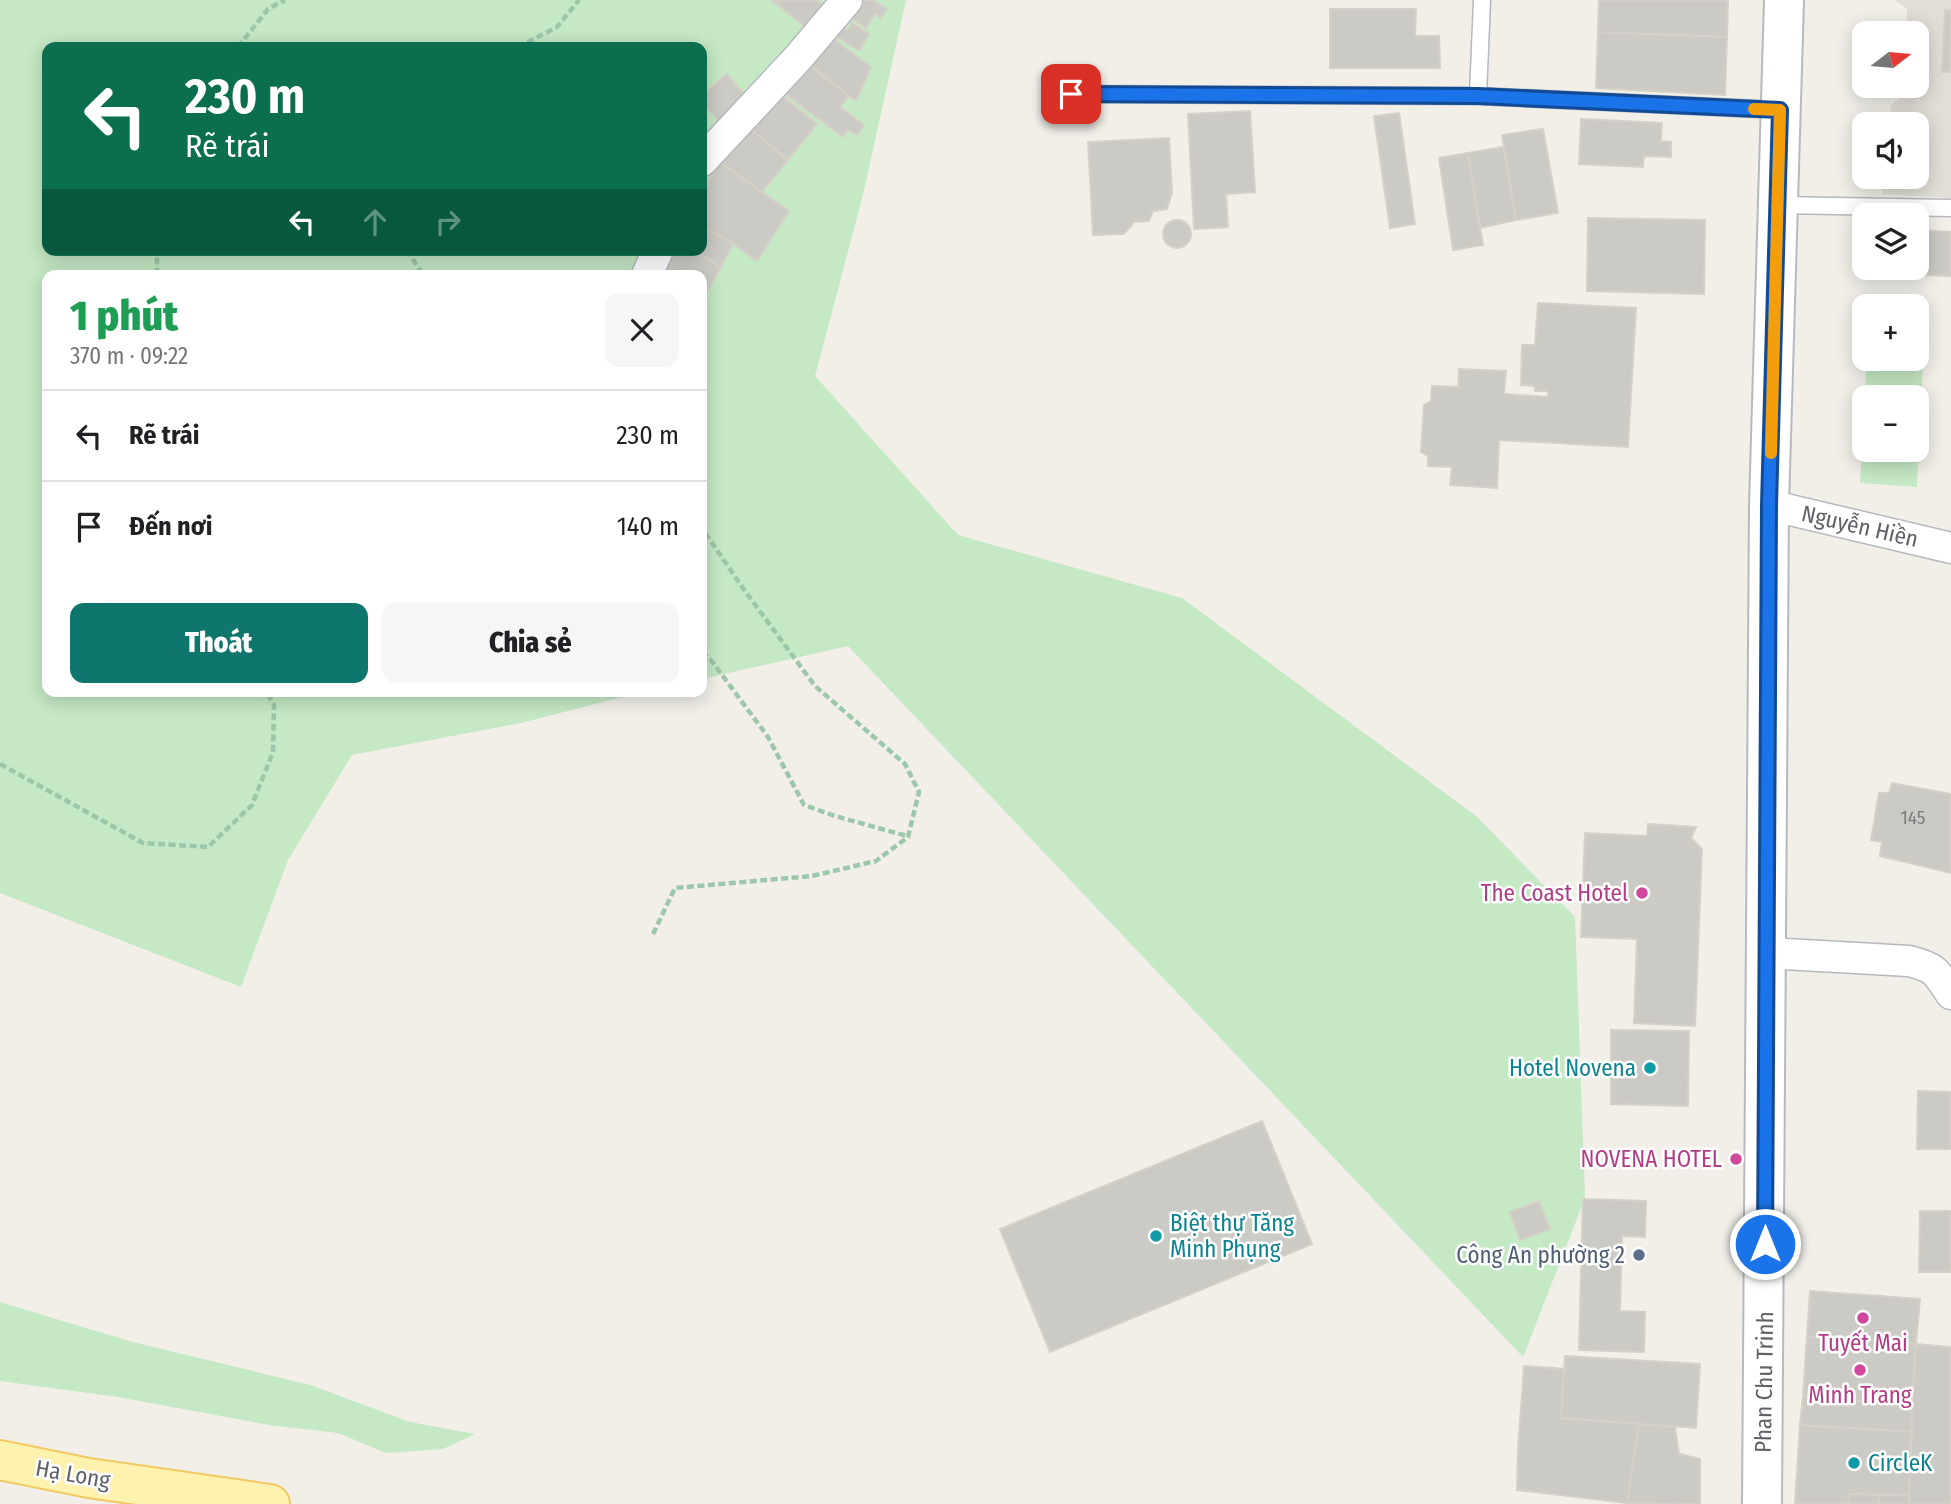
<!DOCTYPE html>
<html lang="vi">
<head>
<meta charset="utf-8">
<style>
	body { margin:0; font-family:"Fira Sans Condensed",sans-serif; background:#f6f6f6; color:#202124; height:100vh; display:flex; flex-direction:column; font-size:26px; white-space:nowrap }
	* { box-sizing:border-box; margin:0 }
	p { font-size:23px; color:#757577 }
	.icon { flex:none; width:38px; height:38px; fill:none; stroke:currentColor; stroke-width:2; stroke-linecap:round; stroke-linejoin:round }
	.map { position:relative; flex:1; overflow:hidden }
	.sheet { position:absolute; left:42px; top:270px; width:665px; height:427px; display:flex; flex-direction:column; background:#fff; border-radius:14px; box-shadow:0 4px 18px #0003 }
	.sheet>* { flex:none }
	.top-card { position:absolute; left:42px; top:42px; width:665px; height:214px; border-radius:14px; box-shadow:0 4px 18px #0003; background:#0b6e4f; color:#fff; overflow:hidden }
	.needle { width:46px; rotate:74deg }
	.controls { position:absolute; left:1852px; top:21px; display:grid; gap:14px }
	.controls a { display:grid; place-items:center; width:77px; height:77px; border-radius:14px; background:#fff; box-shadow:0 4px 18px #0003; font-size:35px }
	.pin { position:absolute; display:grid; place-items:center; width:60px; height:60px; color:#fff; margin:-30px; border-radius:14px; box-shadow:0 4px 10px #0006 }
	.me { position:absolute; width:77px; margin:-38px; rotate:0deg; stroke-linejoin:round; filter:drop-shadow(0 0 5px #0008) }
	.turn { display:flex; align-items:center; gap:24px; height:147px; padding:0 28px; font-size:32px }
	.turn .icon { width:91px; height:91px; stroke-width:2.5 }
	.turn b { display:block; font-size:49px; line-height:60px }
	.lanes { display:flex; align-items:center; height:66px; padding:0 28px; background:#0003; justify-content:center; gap:35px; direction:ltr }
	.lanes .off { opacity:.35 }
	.round { display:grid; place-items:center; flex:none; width:74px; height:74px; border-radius:14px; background:#f6f6f6 }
	.summary { display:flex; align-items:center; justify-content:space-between; height:119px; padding:0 28px }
	h1 { font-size:42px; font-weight:800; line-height:52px; color:#1e9e55 }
	.button { display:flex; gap:14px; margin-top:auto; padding:14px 28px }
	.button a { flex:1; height:80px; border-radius:14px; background:#0f766e; color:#fff; font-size:28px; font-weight:800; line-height:80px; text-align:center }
	.button a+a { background:#f6f6f6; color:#202124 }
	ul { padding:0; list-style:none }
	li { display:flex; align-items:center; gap:21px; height:91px; padding:0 28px; border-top:2px solid #e0e0e0 }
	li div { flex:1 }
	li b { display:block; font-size:26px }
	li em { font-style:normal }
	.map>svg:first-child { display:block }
	.education { fill:#e1ded6 }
	.green { fill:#c5e8c5; fill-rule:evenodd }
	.building { fill:#cccac5; stroke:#d6d1c6; stroke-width:2 }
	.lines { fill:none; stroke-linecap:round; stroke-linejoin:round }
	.service-casing { stroke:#b5b8bc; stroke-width:19 }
	.minor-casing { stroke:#b5b8bc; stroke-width:33 }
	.secondary-casing { stroke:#b6babf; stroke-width:42 }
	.primary-casing { stroke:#f2c960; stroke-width:42 }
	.path { stroke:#9cc7a9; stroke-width:4.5; stroke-dasharray:7 3.5; stroke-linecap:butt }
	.service { stroke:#fff; stroke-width:16 }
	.minor { stroke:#fff; stroke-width:30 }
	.secondary { stroke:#fff; stroke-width:38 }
	.primary { stroke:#fff2af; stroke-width:38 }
	.route-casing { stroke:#114b97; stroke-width:18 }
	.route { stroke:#1a73e8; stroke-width:12 }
	.slow { stroke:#f59e0b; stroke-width:12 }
	.hotel-dot { fill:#d1479c; stroke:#fff; stroke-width:2.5 }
	.culture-dot { fill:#0f9aa8; stroke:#fff; stroke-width:2.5 }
	.service-dot { fill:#5c6f8a; stroke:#fff; stroke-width:2.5 }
	.labels { text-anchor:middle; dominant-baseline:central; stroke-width:5; stroke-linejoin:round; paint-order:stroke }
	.number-label { font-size:19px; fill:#7a7d7f }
	.street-label { font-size:23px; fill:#5f6368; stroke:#fff }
	.hotel-label { font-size:23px; fill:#b23c85; stroke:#fff; text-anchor:end }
	.culture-label { font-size:23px; fill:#0d838f; stroke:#fff; text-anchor:start }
	.service-label { font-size:23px; fill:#4e5e75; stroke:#fff; text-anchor:end }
</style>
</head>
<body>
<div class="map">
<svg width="1951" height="1504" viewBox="0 0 1951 1504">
	<rect width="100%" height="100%" fill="#f1efe8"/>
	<!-- education -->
	<path class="education" d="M 1894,0 L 1951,0 L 1951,198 L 1882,194 L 1884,177 L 1916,177 L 1916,124 L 1889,124 L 1891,105 L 1908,93 L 1908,86 L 1916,86 L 1916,33 L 1907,33 L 1907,9 Z"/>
	<!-- green -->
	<path class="green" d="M 0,0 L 906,0 L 863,195 L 815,376 L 958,535 L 1182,598 L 1476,816 L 1575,917 L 1585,1198 L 1523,1357 L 848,646 L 702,679 L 702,275 L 47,275 L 47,691 L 646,691 L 521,723 L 352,755 L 288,860 L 241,987 L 0,893 ZM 47,47 L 702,47 L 702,250 L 47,250 Z
		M 1866,362 L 1923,365 L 1917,487 L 1860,483 L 1864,412 L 1864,450 L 1916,450 L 1916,397 L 1865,397 Z
		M 0,1302 L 129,1341 L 310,1385 L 410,1422 L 475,1434 L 443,1449 L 386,1453 L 338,1433 L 269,1425 L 118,1397 L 0,1381 Z"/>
	<!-- building -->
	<path class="building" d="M 771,0 L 817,0 L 826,8 L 809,30 Z
		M 865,0 L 873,0 L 887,9 L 881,18 L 875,14 L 866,28 L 853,19 Z
		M 1599,0 L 1728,0 L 1727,37 L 1598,32 Z
		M 1330,9 L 1416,9 L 1415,36 L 1439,36 L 1440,68 L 1330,68 Z
		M 1945,10 L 1951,10 L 1951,72 L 1942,72 Z
		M 852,23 L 869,34 L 859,51 L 834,35 L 840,26 L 848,30 Z
		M 1598,32 L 1727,37 L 1725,95 L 1596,88 Z
		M 831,37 L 871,67 L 856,101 L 809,65 Z
		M 807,63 L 849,95 L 840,107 L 864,125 L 857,135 L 848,130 L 843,137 L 784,93 Z
		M 727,74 L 748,99 L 720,123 L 702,102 L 702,95 Z
		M 780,94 L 817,124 L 788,160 L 752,130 Z
		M 1250,111 L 1255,192 L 1226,194 L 1228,227 L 1194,229 L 1188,114 Z
		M 1399,113 L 1415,224 L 1390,228 L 1374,116 Z
		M 1581,119 L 1662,123 L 1661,141 L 1671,142 L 1671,157 L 1644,156 L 1643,167 L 1579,164 Z
		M 1543,129 L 1558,213 L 1516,220 L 1502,135 Z
		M 752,130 L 788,160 L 762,192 L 720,162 Z
		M 1169,138 L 1172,193 L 1167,209 L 1153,211 L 1149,221 L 1134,222 L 1124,234 L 1093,235 L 1088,142 Z
		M 1503,147 L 1516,220 L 1480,228 L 1468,153 Z
		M 1468,153 L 1483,245 L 1453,250 L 1439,158 Z
		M 720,162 L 789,211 L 757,261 L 733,244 L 702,226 L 702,193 Z
		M 1588,218 L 1705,220 L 1704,294 L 1587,291 Z
		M1163 234a14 14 0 1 1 28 0a14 14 0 1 1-28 0Z
		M 702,226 L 733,244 L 721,267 L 693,250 L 702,250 Z
		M 1916,230 L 1951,232 L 1951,276 L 1901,274 L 1901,268 L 1916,268 Z
		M 677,250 L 693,250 L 721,267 L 705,295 L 702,293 L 702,275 L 665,275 Z
		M 1538,303 L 1636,308 L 1628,447 L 1499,440 L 1497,488 L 1450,485 L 1452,467 L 1428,466 L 1428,456 L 1421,452 L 1424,405 L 1431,401 L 1432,386 L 1458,387 L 1459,369 L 1506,371 L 1504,394 L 1548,397 L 1548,391 L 1535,391 L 1535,386 L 1521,385 L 1522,345 L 1535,345 Z
		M 1892,783 L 1951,794 L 1951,873 L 1880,856 L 1882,842 L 1871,840 L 1879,793 L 1889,793 Z
		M 1648,824 L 1696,827 L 1691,838 L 1702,849 L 1695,1026 L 1634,1023 L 1637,939 L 1581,937 L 1585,833 L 1647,836 Z
		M 1611,1030 L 1689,1031 L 1688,1106 L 1611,1104 Z
		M 1918,1091 L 1951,1092 L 1951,1149 L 1917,1149 Z
		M 1262,1121 L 1312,1244 L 1050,1352 L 1000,1229 Z
		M 1583,1199 L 1646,1201 L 1645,1237 L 1622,1236 L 1620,1311 L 1645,1312 L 1644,1352 L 1579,1350 Z
		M 1539,1201 L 1550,1229 L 1520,1240 L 1510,1212 Z
		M 1920,1211 L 1951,1211 L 1951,1272 L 1919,1272 Z
		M 1810,1291 L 1920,1299 L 1916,1344 L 1807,1336 Z
		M 1807,1336 L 1916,1344 L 1912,1405 L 1803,1396 Z
		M 1916,1344 L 1951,1347 L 1951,1504 L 1909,1504 L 1912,1405 Z
		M 1565,1356 L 1700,1364 L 1696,1428 L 1561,1418 Z
		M 1524,1366 L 1564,1369 L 1561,1418 L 1639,1424 L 1627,1503 L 1517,1490 L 1518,1449 Z
		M 1803,1396 L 1912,1405 L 1912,1432 L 1800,1425 Z
		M 1639,1424 L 1675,1427 L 1679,1454 L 1700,1459 L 1700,1504 L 1627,1503 Z
		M 1800,1425 L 1912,1432 L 1909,1495 L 1849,1494 L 1848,1504 L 1795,1504 Z
		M 1849,1494 L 1879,1495 L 1879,1504 L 1848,1504 Z
		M 1879,1495 L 1909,1495 L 1909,1504 L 1879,1504 Z"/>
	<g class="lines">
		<!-- service casing -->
		<g class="service-casing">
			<path id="service" d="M 1071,94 L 1478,96 L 1780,110
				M 1478,96 L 1482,0
				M 1778,205 L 1951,208"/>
		</g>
		<!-- minor casing -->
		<g class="minor-casing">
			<path id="minor" d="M 702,161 L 798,58 L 847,0
				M 647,275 L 658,250
				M 1769,505 L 1951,548
				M 1767,953 L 1909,961 C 1937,968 1936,972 1951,994"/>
		</g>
		<!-- secondary casing -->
		<g class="secondary-casing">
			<path id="secondary" d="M 1762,1504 L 1769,505 L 1784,0"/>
		</g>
		<!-- primary casing -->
		<g class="primary-casing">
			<path id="primary" d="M 0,1460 L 89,1478 L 270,1504"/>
		</g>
		<!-- path -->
		<path class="path" d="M 238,47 L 268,9 L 285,0
			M 518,47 L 557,27 L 579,0
			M 407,250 L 423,275
			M 157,275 L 157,250
			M 702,652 L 711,660 L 768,737 L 804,805 L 835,816 L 907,836
			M 0,764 L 143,843 L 208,847 L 252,805 L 273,752 L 274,705 L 266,691
			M 653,934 L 675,888 L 812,876 L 876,861 L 908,837 L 919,792 L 905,764 L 815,686 L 742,587 L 702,528"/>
		<!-- service -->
		<use href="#service" class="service"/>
		<!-- minor -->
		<use href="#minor" class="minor"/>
		<!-- secondary -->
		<use href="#secondary" class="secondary"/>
		<!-- primary -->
		<use href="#primary" class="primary"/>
	</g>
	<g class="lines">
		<!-- route casing -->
		<g class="route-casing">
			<path id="route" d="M 1071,94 L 1478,96 L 1780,110 L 1769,505 L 1765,1244"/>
		</g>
		<!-- route -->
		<use href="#route" class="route"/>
		<!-- slow -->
		<path class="slow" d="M 1754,109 L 1780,110 L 1771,453"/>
	</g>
	<!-- markers -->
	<g class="hotel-dot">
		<circle cx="1642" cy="893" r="7"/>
		<circle cx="1736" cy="1159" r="7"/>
		<circle cx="1863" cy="1318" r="7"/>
		<circle cx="1860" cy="1370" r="7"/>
	</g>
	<g class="culture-dot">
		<circle cx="1650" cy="1068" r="7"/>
		<circle cx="1156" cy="1236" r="7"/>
		<circle cx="1854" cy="1463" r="7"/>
	</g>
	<circle class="service-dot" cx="1639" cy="1255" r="7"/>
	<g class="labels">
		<!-- number labels -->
		<g class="number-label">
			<text x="1913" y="817">145</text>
		</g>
		<!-- street labels -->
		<g class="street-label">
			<text transform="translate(1860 526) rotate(13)">Nguyễn Hiền</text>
			<text transform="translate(1764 1382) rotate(-89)">Phan Chu Trinh</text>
			<text transform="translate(73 1474) rotate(10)">Hạ Long</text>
		</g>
		<!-- hotel labels -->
		<g class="hotel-label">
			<text x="1628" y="893">The Coast Hotel</text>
			<text x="1722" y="1159">NOVENA HOTEL</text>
			<text x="1863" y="1343" text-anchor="middle">Tuyết Mai</text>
			<text x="1860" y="1395" text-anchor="middle">Minh Trang</text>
		</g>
		<!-- culture labels -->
		<g class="culture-label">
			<text x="1636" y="1068" text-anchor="end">Hotel Novena</text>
			<text x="1170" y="1223">Biệt thự Tăng<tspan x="1170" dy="26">Minh Phụng</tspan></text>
			<text x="1868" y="1463">CircleK</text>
		</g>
		<!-- service labels -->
		<g class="service-label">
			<text x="1625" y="1255">Công An phường 2</text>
		</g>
	</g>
</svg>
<div class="controls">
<a><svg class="needle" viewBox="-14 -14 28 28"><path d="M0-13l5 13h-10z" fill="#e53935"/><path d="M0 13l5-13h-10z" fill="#757577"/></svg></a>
<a><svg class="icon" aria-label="sound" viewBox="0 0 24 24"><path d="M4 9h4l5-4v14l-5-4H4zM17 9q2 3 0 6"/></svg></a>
<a><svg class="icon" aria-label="layers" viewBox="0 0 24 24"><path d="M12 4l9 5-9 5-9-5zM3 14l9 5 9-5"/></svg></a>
<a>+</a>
<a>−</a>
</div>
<div class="pin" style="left:1071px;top:94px;background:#d93025"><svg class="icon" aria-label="arrive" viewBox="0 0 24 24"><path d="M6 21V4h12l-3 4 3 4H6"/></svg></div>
<svg class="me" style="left:1765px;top:1244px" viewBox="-20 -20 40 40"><circle r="17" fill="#1a73e8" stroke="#fff" stroke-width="3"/><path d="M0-11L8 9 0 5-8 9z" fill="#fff"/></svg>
<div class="top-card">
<div class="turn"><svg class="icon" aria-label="left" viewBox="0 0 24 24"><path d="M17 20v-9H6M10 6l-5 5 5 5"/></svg><div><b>230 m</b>Rẽ trái</div></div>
<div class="lanes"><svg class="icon" aria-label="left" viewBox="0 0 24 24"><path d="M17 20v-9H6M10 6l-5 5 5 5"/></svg><svg class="icon off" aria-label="ahead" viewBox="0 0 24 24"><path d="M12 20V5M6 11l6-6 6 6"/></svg><svg class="icon off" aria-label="right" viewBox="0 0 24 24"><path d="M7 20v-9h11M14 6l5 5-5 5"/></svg></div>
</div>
<section class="sheet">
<div class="summary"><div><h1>1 phút</h1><p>370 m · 09:22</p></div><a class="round"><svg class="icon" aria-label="close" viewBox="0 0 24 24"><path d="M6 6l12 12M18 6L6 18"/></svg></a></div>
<ul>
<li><svg class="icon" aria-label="left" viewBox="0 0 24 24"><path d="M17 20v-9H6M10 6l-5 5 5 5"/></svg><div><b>Rẽ trái</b></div><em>230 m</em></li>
<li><svg class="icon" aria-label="arrive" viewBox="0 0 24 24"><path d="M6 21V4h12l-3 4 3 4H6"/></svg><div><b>Đến nơi</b></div><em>140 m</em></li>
</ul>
<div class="button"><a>Thoát</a><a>Chia sẻ</a></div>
</section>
</div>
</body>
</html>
